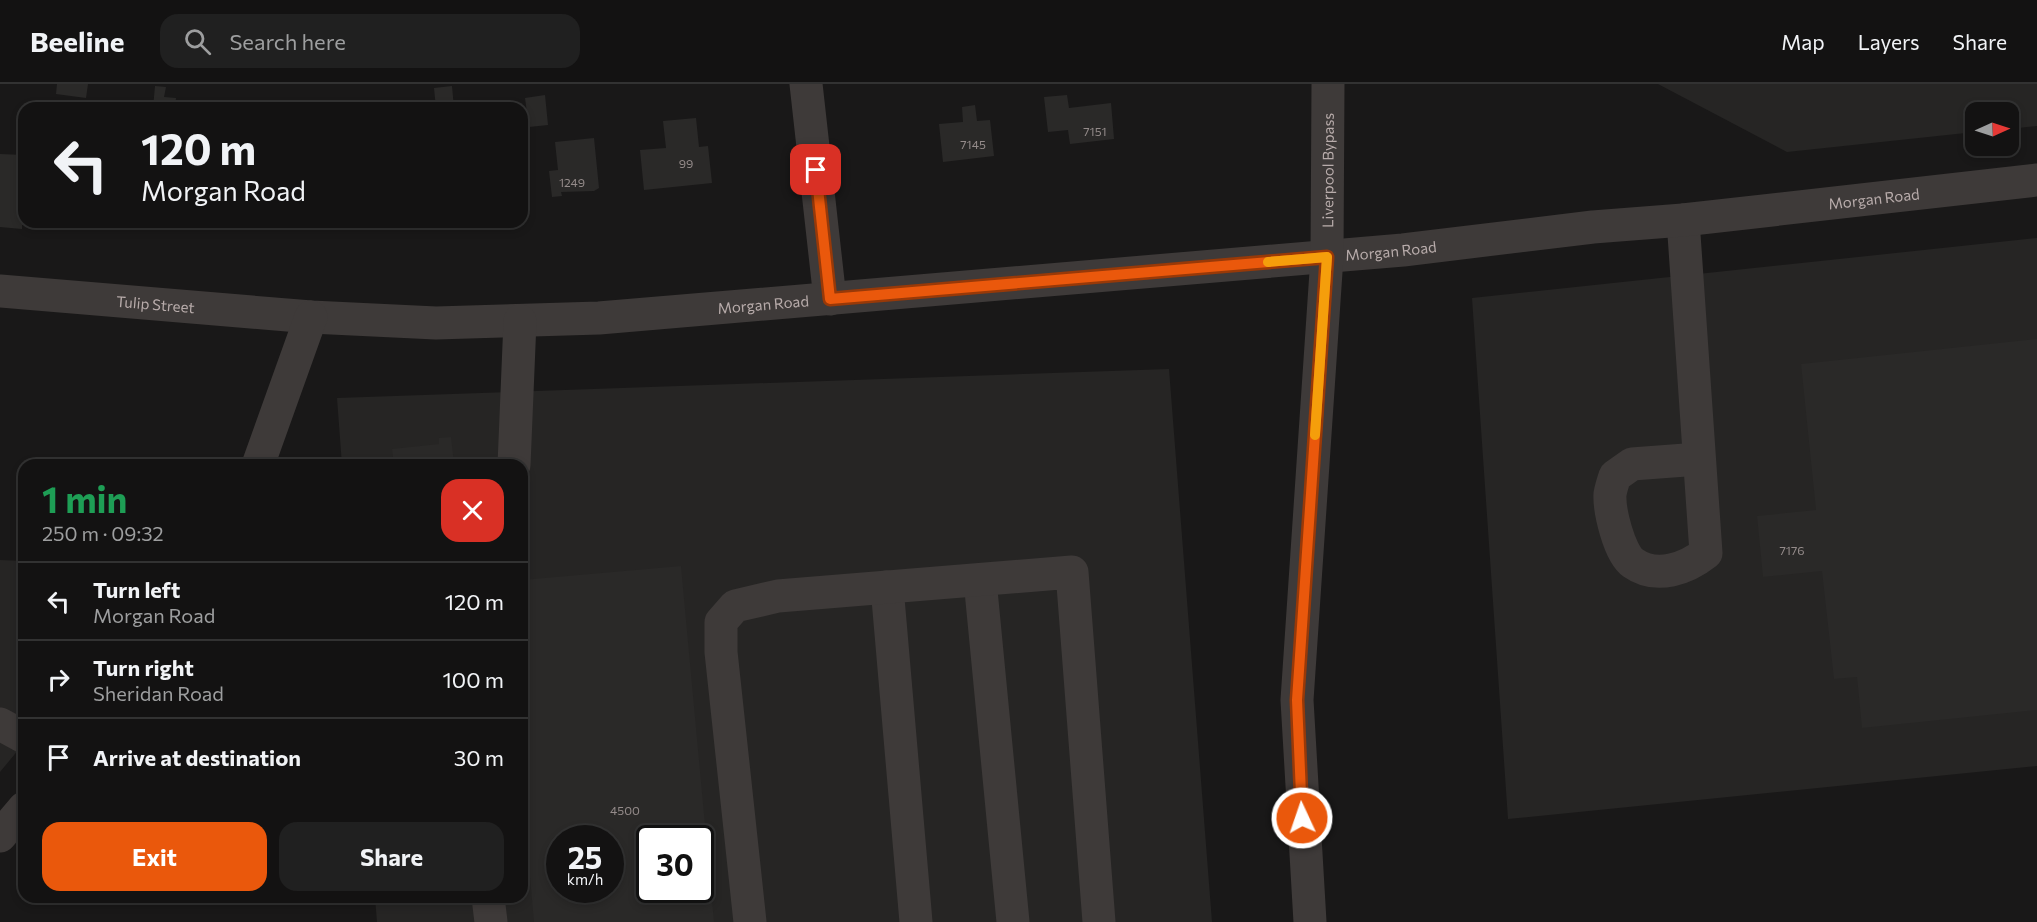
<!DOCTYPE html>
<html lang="en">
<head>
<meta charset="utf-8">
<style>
	body { margin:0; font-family:Commissioner,sans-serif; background:#202020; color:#f1f3f6; height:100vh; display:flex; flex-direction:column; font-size:22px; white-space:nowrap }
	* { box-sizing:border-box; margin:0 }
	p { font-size:20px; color:#9d9e9f }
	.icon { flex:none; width:33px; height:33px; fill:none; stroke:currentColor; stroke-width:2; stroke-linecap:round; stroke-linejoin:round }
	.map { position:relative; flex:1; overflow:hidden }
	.drawer { position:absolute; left:18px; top:375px; width:510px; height:444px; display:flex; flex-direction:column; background:#131212; border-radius:18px; box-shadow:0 3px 9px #0003,0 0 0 2px #323232 }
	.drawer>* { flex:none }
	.banner { position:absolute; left:18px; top:18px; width:510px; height:126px; border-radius:18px; box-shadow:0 3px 9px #0003,0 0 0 2px #323232; background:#131212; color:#f1f3f6; overflow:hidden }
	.needle { width:39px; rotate:87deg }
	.controls { position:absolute; left:1965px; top:18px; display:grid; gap:12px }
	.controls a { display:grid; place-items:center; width:54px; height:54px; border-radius:12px; background:#131212; box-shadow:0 3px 9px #0003,0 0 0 2px #323232; font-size:30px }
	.speed { position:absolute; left:546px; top:741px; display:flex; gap:12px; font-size:30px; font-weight:700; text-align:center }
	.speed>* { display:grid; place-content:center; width:78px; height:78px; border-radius:50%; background:#131212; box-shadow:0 3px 9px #0003,0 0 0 2px #323232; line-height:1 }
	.speed small { font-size:15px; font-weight:400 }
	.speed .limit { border:3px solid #111; border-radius:9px; background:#fff; color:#111 }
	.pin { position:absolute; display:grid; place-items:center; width:51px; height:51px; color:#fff; margin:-26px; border-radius:12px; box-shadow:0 3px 9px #0006 }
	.me { position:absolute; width:66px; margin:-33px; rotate:357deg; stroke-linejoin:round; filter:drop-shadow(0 0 4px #0008) }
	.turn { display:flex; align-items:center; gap:21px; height:126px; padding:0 24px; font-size:27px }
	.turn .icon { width:78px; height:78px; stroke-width:2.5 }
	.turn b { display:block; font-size:42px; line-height:51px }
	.round { display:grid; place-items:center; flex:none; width:63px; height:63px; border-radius:18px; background:#202020 }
	.head { display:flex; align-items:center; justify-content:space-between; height:102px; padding:0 24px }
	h1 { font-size:36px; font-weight:700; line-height:45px; color:#1e9e55 }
	.primary-button { display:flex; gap:12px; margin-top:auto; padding:12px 24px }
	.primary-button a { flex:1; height:69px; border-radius:18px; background:#ea580c; color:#fff; font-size:24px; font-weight:700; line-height:69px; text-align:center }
	.primary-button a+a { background:#202020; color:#f1f3f6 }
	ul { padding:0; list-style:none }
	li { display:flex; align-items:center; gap:18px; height:78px; padding:0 24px; border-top:2px solid #323232 }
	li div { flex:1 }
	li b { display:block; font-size:22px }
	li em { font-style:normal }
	header { display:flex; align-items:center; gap:36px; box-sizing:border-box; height:84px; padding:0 30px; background:#131212; border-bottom:2px solid #323232 }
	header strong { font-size:28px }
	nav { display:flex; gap:33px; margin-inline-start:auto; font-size:21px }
	.search { width:420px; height:54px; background:#202020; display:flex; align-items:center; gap:15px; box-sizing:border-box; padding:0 21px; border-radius:18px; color:#9d9e9f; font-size:22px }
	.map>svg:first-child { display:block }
	.built { fill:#262524; fill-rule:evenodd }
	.building { fill:#2a2928; fill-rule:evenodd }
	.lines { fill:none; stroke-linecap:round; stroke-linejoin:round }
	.minor { stroke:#3e3a39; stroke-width:33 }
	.route-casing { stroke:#983908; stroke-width:15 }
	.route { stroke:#ea580c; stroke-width:10 }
	.slow { stroke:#f59e0b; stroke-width:10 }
	.labels { text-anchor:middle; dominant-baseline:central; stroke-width:6; stroke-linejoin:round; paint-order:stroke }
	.number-label { font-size:12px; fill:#948b8a }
	.street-label { font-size:15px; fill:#b8acab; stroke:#141313 }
</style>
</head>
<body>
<header>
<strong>Beeline</strong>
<div class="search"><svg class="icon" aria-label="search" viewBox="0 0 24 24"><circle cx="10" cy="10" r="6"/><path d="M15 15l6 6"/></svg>Search here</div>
<nav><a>Map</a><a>Layers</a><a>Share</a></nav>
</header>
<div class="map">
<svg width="2037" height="838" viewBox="0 0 2037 838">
	<rect width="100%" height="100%" fill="#191818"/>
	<!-- built -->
	<path class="built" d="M 1658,0 L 2037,0 L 2037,42 L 2009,45 L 2008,28 L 1976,28 L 1975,48 L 1787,68 Z
		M 2037,154 L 2037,682 L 1508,735 L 1472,214 Z
		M 1169,285 L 1212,838 L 377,838 L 375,813 L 522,813 L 522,381 L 342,381 L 337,314 ZM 560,754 L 610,754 L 610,806 L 560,806 ZM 650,754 L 700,754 L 700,806 L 650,806 Z
		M 0,476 L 24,477 L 24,659 L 0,688 Z"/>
	<!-- building -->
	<path class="building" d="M 57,0 L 88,0 L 86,14 L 56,10 Z
		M 155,2 L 166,3 L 164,13 L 176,14 L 175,24 L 153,24 Z
		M 452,2 L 454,24 L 436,24 L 434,4 Z
		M 545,11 L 548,41 L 529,43 L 525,14 Z
		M 1067,11 L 1069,24 L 1111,19 L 1114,55 L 1070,60 L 1068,46 L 1048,48 L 1044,13 Z
		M 975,21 L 977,37 L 990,36 L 994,72 L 943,78 L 939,40 L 963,38 L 962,23 Z
		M 696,34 L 699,63 L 708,62 L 712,99 L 644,106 L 640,66 L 666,64 L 663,37 Z
		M 594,54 L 599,104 L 594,107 L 561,108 L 562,112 L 552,113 L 549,87 L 558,86 L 555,58 Z
		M 0,70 L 24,71 L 22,145 L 0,143 Z
		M 2037,255 L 2037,626 L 1862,644 L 1857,593 L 1834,595 L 1822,487 L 1763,493 L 1757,432 L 1816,426 L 1801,280 Z
		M 451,353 L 454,379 L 472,377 L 473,381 L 394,381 L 392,365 L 439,360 L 439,354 Z
		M 681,482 L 714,838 L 534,838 L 522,705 L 522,496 ZM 560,754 L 610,754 L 610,806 L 560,806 ZM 650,754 L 700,754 L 700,806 L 650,806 Z"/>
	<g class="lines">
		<!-- minor -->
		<g class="minor">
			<path d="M 806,0 L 830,215"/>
			<path d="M 1683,136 L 1706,469 C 1687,484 1657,496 1633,479 C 1619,469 1609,426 1610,410 C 1611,404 1613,398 1615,392 L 1632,380 L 1699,375"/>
			<path id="s1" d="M 0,207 L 311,233 L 436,239 L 599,234 L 1403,166 L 1593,143 L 1683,136 L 2037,96"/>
			<path d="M 258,381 L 311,233"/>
			<path d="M 514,381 L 520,237"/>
			<path d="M 980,496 L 1013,838"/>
			<path d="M 887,503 L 916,838"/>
			<path d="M 0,640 L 24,653"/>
			<path d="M 0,752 L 24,724"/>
			<path d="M 488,813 L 491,838"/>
			<path d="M 750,838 L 721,568 L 721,538 L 735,522 L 778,512 L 1072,488 L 1099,838"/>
			<path id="s2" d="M 1310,838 L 1297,616 L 1327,173 L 1328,0"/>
		</g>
	</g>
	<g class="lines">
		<!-- route casing -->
		<g class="route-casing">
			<path id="route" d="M 816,86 L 830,215 L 1327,173 L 1297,616 L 1302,734"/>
		</g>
		<!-- route -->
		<use href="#route" class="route"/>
		<!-- slow -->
		<path class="slow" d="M 1268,178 L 1327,173 L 1315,351"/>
	</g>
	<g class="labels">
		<!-- number labels -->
		<g class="number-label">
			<text x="1095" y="47">7151</text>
			<text x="973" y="60">7145</text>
			<text x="686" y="79">99</text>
			<text x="572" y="98">1249</text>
			<text x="1792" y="466">7176</text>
			<text x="625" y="726">4500</text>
		</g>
		<!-- street labels -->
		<g class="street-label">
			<text stroke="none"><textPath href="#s2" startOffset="753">Liverpool Bypass</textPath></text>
			<text stroke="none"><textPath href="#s1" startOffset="1881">Morgan Road</textPath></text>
			<text stroke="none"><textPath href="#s1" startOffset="1395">Morgan Road</textPath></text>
			<text stroke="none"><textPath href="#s1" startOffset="156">Tulip Street</textPath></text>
			<text stroke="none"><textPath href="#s1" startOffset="765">Morgan Road</textPath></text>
		</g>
	</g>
</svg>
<div class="controls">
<a><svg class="needle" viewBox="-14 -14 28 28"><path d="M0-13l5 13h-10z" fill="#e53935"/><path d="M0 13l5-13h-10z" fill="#9d9e9f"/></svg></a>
</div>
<div class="speed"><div>25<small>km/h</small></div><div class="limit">30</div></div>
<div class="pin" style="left:816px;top:86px;background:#d93025"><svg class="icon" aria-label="arrive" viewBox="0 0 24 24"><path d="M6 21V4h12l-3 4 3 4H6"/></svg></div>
<svg class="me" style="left:1302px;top:734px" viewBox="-20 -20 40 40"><circle r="17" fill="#ea580c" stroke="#fff" stroke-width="3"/><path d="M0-11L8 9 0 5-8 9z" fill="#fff"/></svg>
<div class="banner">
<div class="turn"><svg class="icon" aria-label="left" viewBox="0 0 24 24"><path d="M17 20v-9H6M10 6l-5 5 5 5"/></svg><div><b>120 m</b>Morgan Road</div></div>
</div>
<section class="drawer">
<div class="head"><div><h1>1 min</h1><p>250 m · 09:32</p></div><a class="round" style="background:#d93025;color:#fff"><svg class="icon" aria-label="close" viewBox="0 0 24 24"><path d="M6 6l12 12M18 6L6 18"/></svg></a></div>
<ul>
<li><svg class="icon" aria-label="left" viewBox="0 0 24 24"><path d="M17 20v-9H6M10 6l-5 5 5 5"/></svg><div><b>Turn left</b><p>Morgan Road</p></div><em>120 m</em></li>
<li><svg class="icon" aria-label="right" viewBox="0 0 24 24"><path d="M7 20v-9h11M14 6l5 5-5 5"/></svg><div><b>Turn right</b><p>Sheridan Road</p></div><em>100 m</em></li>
<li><svg class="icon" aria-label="arrive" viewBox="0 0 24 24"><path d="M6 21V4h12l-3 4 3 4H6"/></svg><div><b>Arrive at destination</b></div><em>30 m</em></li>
</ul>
<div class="primary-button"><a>Exit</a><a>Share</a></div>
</section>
</div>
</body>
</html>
